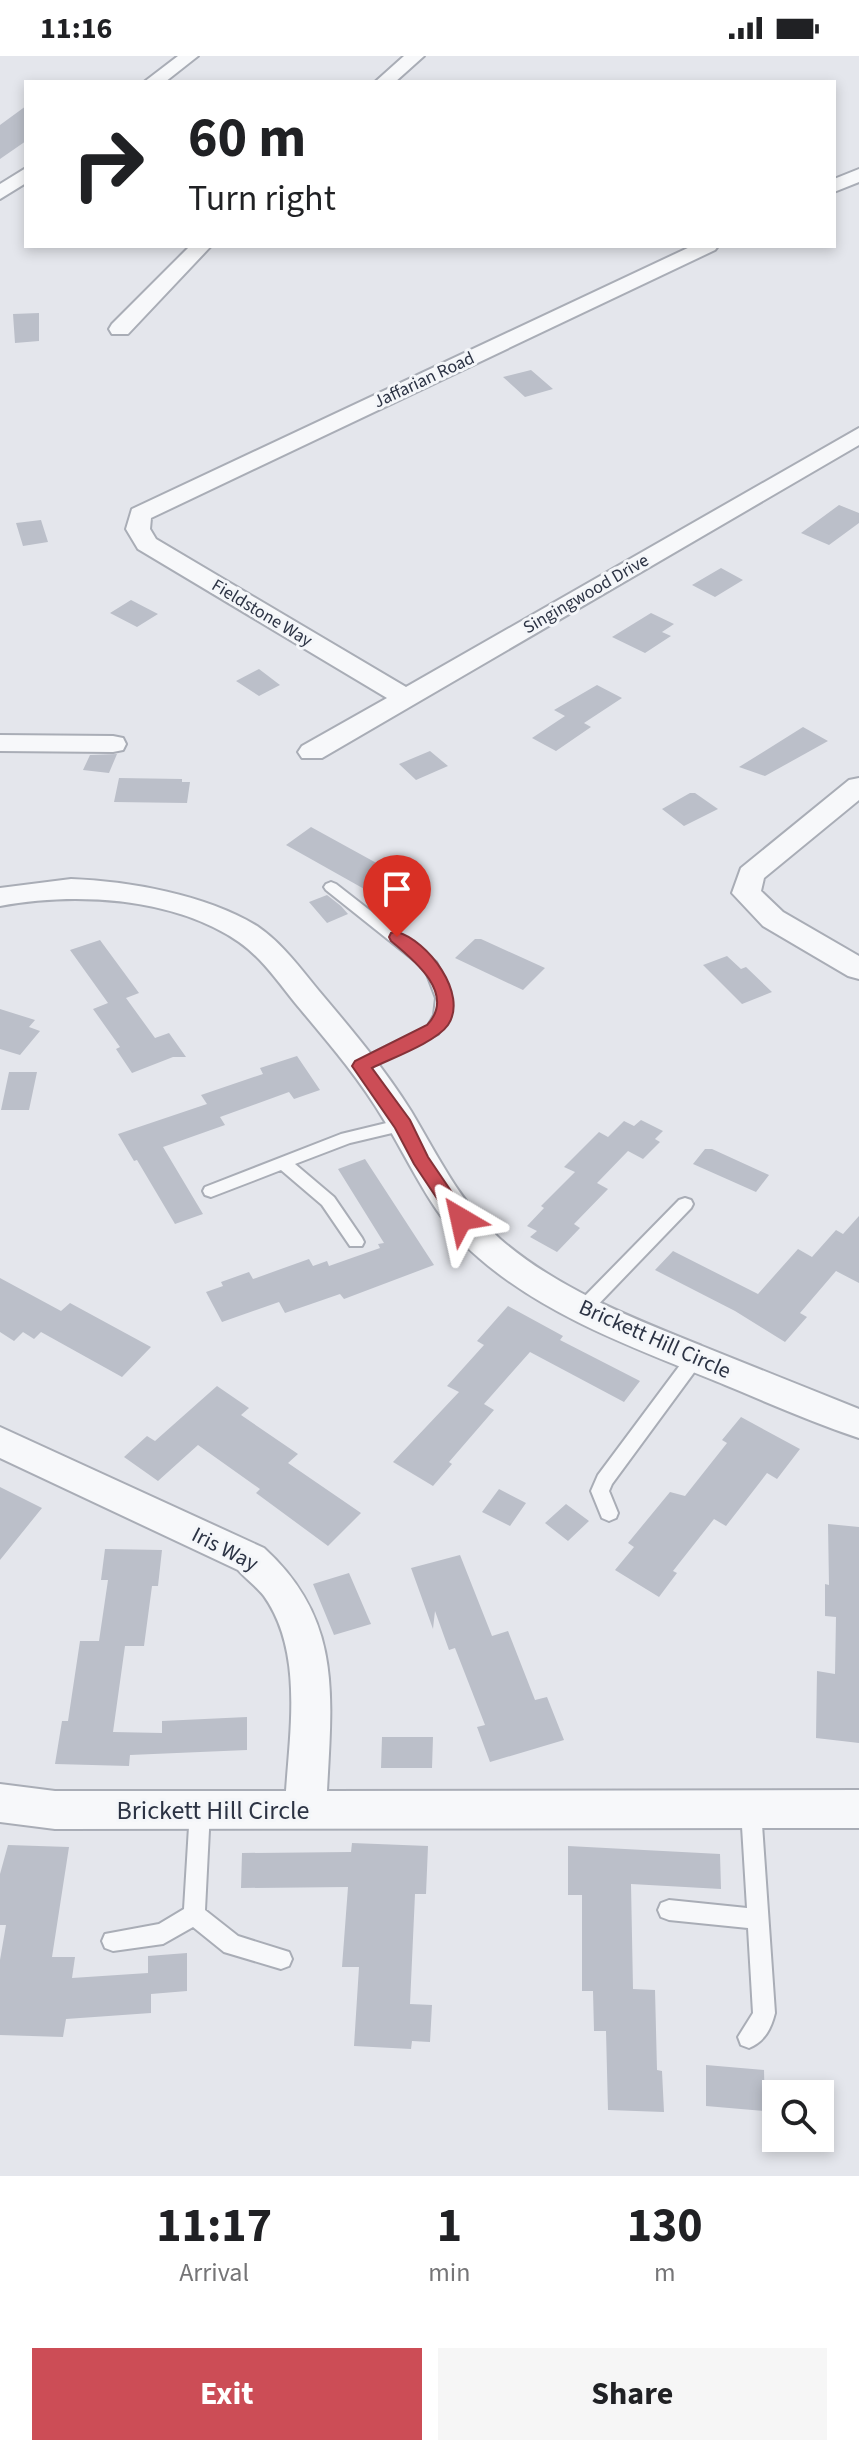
<!DOCTYPE html>
<html lang="en">
<head>
<meta charset="utf-8">
<style>
	body { margin:0; font-family:"Source Sans 3",sans-serif; background:#f6f6f6; color:#202124; height:100vh; display:flex; flex-direction:column; font-size:30px; white-space:nowrap }
	* { box-sizing:border-box; margin:0 }
	p { font-size:26px; color:#757577 }
	.icon { flex:none; width:44px; height:44px; fill:none; stroke:currentColor; stroke-width:2; stroke-linecap:round; stroke-linejoin:round }
	.map { position:relative; height:2120px; overflow:hidden }
	.drawer { display:flex; flex-direction:column; background:#fff; flex:1 }
	.drawer>* { flex:none }
	.hud { position:absolute; left:24px; top:24px; width:812px; height:168px; border-radius:0px; box-shadow:0 4px 12px #0003; background:#fff; color:#202124; overflow:hidden }
	.tools { position:absolute; left:762px; top:2024px; display:grid; gap:16px }
	.tools a { display:grid; place-items:center; width:72px; height:72px; border-radius:0px; background:#fff; box-shadow:0 4px 12px #0003; font-size:40px }
	.pin { position:absolute; display:grid; place-items:center; width:68px; height:68px; color:#fff; margin:-82px -34px; border-radius:50% 50% 50% 0; rotate:-45deg; box-shadow:0 0 8px #0007 }
	.pin .icon { rotate:45deg }
	.me { position:absolute; width:88px; margin:-44px; rotate:324deg; stroke-linejoin:round; filter:drop-shadow(0 0 6px #0008) }
	.turn { display:flex; align-items:center; gap:28px; height:168px; padding:0 32px; font-size:36px }
	.turn .icon { width:104px; height:104px; stroke-width:2.5 }
	.turn b { display:block; font-size:56px; line-height:68px }
	.eta { display:flex; justify-content:space-evenly; align-items:center; height:136px; text-align:center }
	.eta b { font-size:48px; font-weight:700; line-height:56px }
	.action { display:flex; gap:16px; margin-top:auto; padding:16px 32px }
	.action a { flex:1; height:92px; border-radius:0px; background:#cc4d56; color:#fff; font-size:32px; font-weight:700; line-height:92px; text-align:center }
	.action a+a { background:#f6f6f6; color:#202124 }
	.status { display:flex; justify-content:space-between; align-items:center; height:56px; padding:0 40px; background:#fff; direction:ltr }
	.status svg { height:22px; fill:currentColor }
	.map>svg:first-child { display:block }
	.building { fill:#bbbfc9 }
	.lines { fill:none; stroke-linecap:round; stroke-linejoin:round }
	.service-casing { stroke:#a9adb6; stroke-width:4 }
	.minor-casing { stroke:#a9adb6; stroke-width:4 }
	.service { fill:#f7f8fa; fill-rule:evenodd }
	.minor { fill:#f7f8fa; fill-rule:evenodd }
	.route { fill:#cc4d56; stroke:#853238; stroke-width:2 }
	.labels { text-anchor:middle; dominant-baseline:central; stroke-width:6; stroke-linejoin:round; paint-order:stroke }
	.far-street-label { font-size:18px; fill:#2c3344; stroke:#f4f6f9 }
	.street-label { font-size:22px; fill:#2c3344; stroke:#f4f6f9 }
	.near-street-label { font-size:26px; fill:#2c3344; stroke:#f4f6f9 }
</style>
</head>
<body>
<div class="status"><b>11:16</b><svg viewBox="0 0 49 12"><path d="M0 12V9h3v3zM5 12V6h3v6zM10 12V3h3v9zM15 12V0h3v12zM26 1h20v11H26zM47 4h2v5h-2z"/></svg></div>
<div class="map">
<svg width="859" height="2120" viewBox="0 0 859 2120">
	<rect width="100%" height="100%" fill="#e4e6ec"/>
	<!-- building -->
	<path class="building" d="M 26,50 L 26,85 L 0,103 L 0,69 Z
		M 39,257 L 39,285 L 15,287 L 13,258 Z
		M 531,314 L 553,333 L 525,341 L 503,321 Z
		M 839,449 L 859,457 L 859,467 L 829,489 L 801,477 Z
		M 41,464 L 48,486 L 23,490 L 16,467 Z
		M 721,512 L 743,524 L 715,541 L 692,529 Z
		M 131,544 L 158,558 L 137,571 L 110,557 Z
		M 651,557 L 674,568 L 662,576 L 671,580 L 645,597 L 612,581 Z
		M 259,613 L 280,629 L 259,640 L 236,625 Z
		M 597,629 L 622,642 L 584,667 L 591,671 L 556,695 L 532,682 L 565,660 L 554,654 Z
		M 803,671 L 828,685 L 765,720 L 739,711 Z
		M 430,695 L 448,710 L 416,724 L 399,708 Z
		M 117,698 L 109,717 L 83,714 L 90,699 Z
		M 119,722 L 182,723 L 182,726 L 190,726 L 187,747 L 114,746 Z
		M 690,737 L 695,737 L 718,753 L 684,770 L 662,753 Z
		M 311,771 L 391,815 L 366,834 L 286,789 Z
		M 327,839 L 341,850 L 348,858 L 327,867 L 309,846 Z
		M 475,883 L 481,883 L 545,912 L 523,934 L 455,902 Z
		M 100,884 L 139,937 L 126,942 L 155,982 L 169,977 L 186,1001 L 173,1001 L 132,1017 L 116,993 L 120,991 L 93,953 L 108,947 L 70,894 Z
		M 727,900 L 741,913 L 746,911 L 772,936 L 742,948 L 703,909 Z
		M 0,953 L 35,964 L 29,971 L 40,975 L 20,999 L 0,993 Z
		M 297,1000 L 320,1034 L 294,1043 L 289,1036 L 220,1061 L 225,1069 L 163,1091 L 203,1158 L 175,1168 L 137,1104 L 134,1105 L 118,1078 L 207,1048 L 201,1039 L 263,1018 L 260,1012 Z
		M 9,1016 L 37,1016 L 29,1054 L 1,1054 Z
		M 641,1064 L 663,1075 L 655,1083 L 660,1086 L 643,1103 L 628,1095 L 597,1127 L 608,1133 L 574,1168 L 580,1172 L 557,1196 L 530,1181 L 537,1175 L 527,1170 L 544,1152 L 541,1150 L 575,1116 L 564,1111 L 599,1076 L 608,1081 L 624,1065 L 634,1070 Z
		M 705,1093 L 712,1093 L 769,1119 L 756,1136 L 693,1108 Z
		M 365,1103 L 434,1209 L 344,1243 L 340,1238 L 285,1257 L 279,1246 L 222,1266 L 206,1236 L 223,1230 L 221,1226 L 249,1216 L 253,1223 L 309,1203 L 313,1210 L 327,1205 L 329,1210 L 380,1192 L 378,1188 L 384,1187 L 338,1113 Z
		M 859,1160 L 859,1227 L 836,1215 L 800,1257 L 807,1261 L 785,1286 L 735,1255 L 655,1214 L 673,1195 L 758,1238 L 798,1193 L 812,1201 L 836,1174 L 843,1178 Z
		M 0,1222 L 61,1255 L 70,1247 L 151,1291 L 122,1321 L 41,1276 L 34,1283 L 23,1276 L 14,1285 L 0,1276 Z
		M 508,1250 L 563,1280 L 560,1284 L 640,1325 L 624,1346 L 530,1296 L 484,1348 L 494,1354 L 449,1406 L 452,1408 L 433,1430 L 393,1406 L 459,1336 L 447,1330 L 484,1289 L 477,1285 Z
		M 217,1330 L 249,1352 L 241,1359 L 298,1398 L 288,1407 L 361,1457 L 328,1490 L 256,1437 L 260,1433 L 198,1389 L 158,1425 L 124,1401 L 147,1380 L 155,1385 Z
		M 741,1361 L 800,1393 L 777,1423 L 767,1417 L 726,1470 L 714,1463 L 673,1515 L 677,1517 L 659,1541 L 615,1514 L 634,1491 L 628,1487 L 670,1436 L 685,1440 L 727,1387 L 722,1384 Z
		M 0,1431 L 42,1452 L 0,1504 Z
		M 499,1433 L 526,1447 L 510,1470 L 482,1456 Z
		M 566,1448 L 589,1465 L 568,1485 L 545,1467 Z
		M 828,1468 L 859,1471 L 859,1687 L 816,1682 L 817,1615 L 835,1618 L 836,1561 L 825,1560 L 825,1528 L 829,1529 Z
		M 105,1493 L 162,1494 L 158,1530 L 152,1530 L 144,1590 L 125,1590 L 113,1676 L 162,1677 L 162,1665 L 247,1661 L 247,1694 L 130,1699 L 129,1710 L 55,1708 L 62,1665 L 68,1665 L 80,1585 L 99,1585 L 108,1524 L 101,1524 Z
		M 460,1499 L 492,1580 L 508,1575 L 535,1644 L 547,1641 L 564,1684 L 490,1706 L 477,1671 L 485,1669 L 455,1592 L 449,1594 L 435,1555 L 433,1573 L 411,1512 Z
		M 349,1517 L 371,1568 L 334,1579 L 313,1528 Z
		M 382,1681 L 433,1681 L 432,1712 L 381,1712 Z
		M 352,1787 L 428,1790 L 426,1838 L 415,1838 L 410,1948 L 432,1949 L 430,1986 L 412,1985 L 411,1993 L 354,1990 L 359,1911 L 342,1911 L 348,1831 L 241,1832 L 242,1797 L 351,1796 Z
		M 8,1789 L 69,1791 L 52,1901 L 75,1901 L 72,1922 L 148,1917 L 148,1900 L 187,1897 L 187,1935 L 151,1938 L 151,1957 L 66,1963 L 63,1981 L 0,1979 L 0,1904 L 6,1869 L 0,1869 L 0,1818 Z
		M 568,1790 L 720,1798 L 721,1833 L 631,1828 L 633,1933 L 655,1934 L 657,2014 L 662,2015 L 664,2056 L 608,2054 L 606,1975 L 594,1975 L 593,1935 L 582,1935 L 582,1839 L 568,1839 Z
		M 706,2009 L 764,2014 L 765,2055 L 706,2050 Z"/>
	<g class="lines">
		<!-- service casing -->
		<g class="service-casing">
			<path id="service" d="M 331,826 L 336,828 L 436,906 L 446,926 L 451,942 L 450,959 L 438,978 L 361,1015 L 355,1014 L 353,1010 L 355,1006 L 428,970 L 434,959 L 436,942 L 425,913 L 326,834 L 324,831 L 326,828 Z
				M 403,1063 L 411,1069 L 409,1073 L 350,1087 L 295,1108 L 334,1141 L 362,1182 L 364,1186 L 362,1190 L 350,1190 L 322,1149 L 281,1114 L 211,1141 L 205,1139 L 203,1135 L 205,1131 L 341,1078 Z
				M 685,1142 L 691,1144 L 693,1148 L 691,1152 L 589,1258 L 577,1258 L 574,1253 L 577,1248 L 679,1144 Z
				M 695,1295 L 701,1297 L 704,1302 L 701,1307 L 612,1428 L 609,1435 L 618,1457 L 616,1462 L 609,1465 L 602,1462 L 591,1435 L 598,1419 L 689,1297 Z
				M 200,1745 L 207,1747 L 210,1754 L 205,1854 L 238,1880 L 289,1896 L 292,1903 L 289,1910 L 281,1913 L 224,1896 L 193,1871 L 163,1888 L 113,1895 L 105,1892 L 102,1885 L 105,1878 L 159,1868 L 184,1853 L 190,1754 L 193,1747 Z
				M 751,1745 L 758,1747 L 761,1754 L 775,1957 C 771,1973 765,1985 749,1992 L 741,1989 L 738,1981 L 753,1957 L 748,1872 L 669,1864 L 661,1861 L 658,1854 L 661,1847 L 669,1844 L 747,1852 L 741,1754 L 744,1747 Z"/>
		</g>
		<!-- minor casing -->
		<g class="minor-casing">
			<path id="minor" d="M 178,0 L 198,0 L 165,26 L 144,26 Z
				M 404,0 L 424,0 L 395,26 L 375,26 Z
				M 26,112 L 26,127 L 0,143 L 0,128 Z
				M 859,113 L 859,126 L 834,136 L 834,123 Z
				M 190,190 L 211,190 L 128,278 L 112,278 L 109,273 L 112,268 Z
				M 692,190 L 718,190 L 715,194 L 151,462 L 150,473 L 156,483 L 406,631 L 859,372 L 859,389 L 322,702 L 302,702 L 298,696 L 302,690 L 387,642 L 138,493 L 126,473 L 132,453 Z
				M 0,679 L 113,680 L 123,682 L 126,688 L 123,694 L 113,696 L 0,695 Z
				M 859,722 L 859,744 L 764,822 L 761,835 L 783,856 L 859,900 L 859,923 L 848,920 L 763,870 L 732,837 L 741,812 L 849,724 Z
				M 71,823 C 129,825 207,839 257,870 C 282,887 300,912 319,935 C 352,974 384,1012 411,1055 C 438,1100 460,1147 500,1183 C 558,1233 632,1262 702,1290 C 754,1311 807,1332 859,1353 L 859,1382 C 810,1366 762,1344 713,1324 C 632,1291 546,1260 479,1202 C 435,1165 413,1112 384,1064 C 359,1022 327,985 296,948 C 279,927 262,902 239,886 C 173,841 76,836 0,850 L 0,832 Z
				M 0,1371 L 264,1492 C 342,1563 332,1638 327,1735 L 859,1734 L 859,1772 L 55,1773 L 0,1766 L 0,1728 L 55,1735 L 286,1735 C 290,1673 303,1595 264,1540 C 257,1531 246,1523 238,1514 L 0,1402 Z"/>
		</g>
		<!-- service -->
		<use href="#service" class="service"/>
		<!-- minor -->
		<use href="#minor" class="minor"/>
	</g>
	<!-- route -->
	<path class="route" d="M 397,876 C 427,884 469,938 448,969 C 436,986 392,1002 372,1012 L 410,1064 L 428,1101 L 470,1163 L 461,1170 L 454,1168 L 414,1108 L 395,1072 L 352,1010 L 355,1005 L 427,969 C 457,938 413,903 391,885 L 389,881 L 391,877 Z"/>
	<g class="labels">
		<!-- far-street labels -->
		<g class="far-street-label">
			<text transform="translate(424 324) rotate(-25)">Jaffarian Road</text>
			<text transform="translate(586 538) rotate(-30)">Singingwood Drive</text>
			<text transform="translate(262 557) rotate(31)">Fieldstone Way</text>
		</g>
		<!-- street labels -->
		<g class="street-label">
			<text transform="translate(655 1283) rotate(24)">Brickett Hill Circle</text>
			<text transform="translate(225 1493) rotate(27)">Iris Way</text>
		</g>
		<!-- near-street labels -->
		<g class="near-street-label">
			<text x="213" y="1754">Brickett Hill Circle</text>
		</g>
	</g>
</svg>
<div class="tools">
<a><svg class="icon" aria-label="search" viewBox="0 0 24 24"><circle cx="10" cy="10" r="6"/><path d="M15 15l6 6"/></svg></a>
</div>
<div class="pin" style="left:397px;top:881px;background:#d93025"><svg class="icon" aria-label="arrive" viewBox="0 0 24 24"><path d="M6 21V4h12l-3 4 3 4H6"/></svg></div>
<svg class="me" style="left:461px;top:1163px" viewBox="-20 -20 40 40"><path d="M0-17L14 15 0 8-14 15z" fill="#cc4d56" stroke="#fff" stroke-width="4"/></svg>
<div class="hud">
<div class="turn"><svg class="icon" aria-label="right" viewBox="0 0 24 24"><path d="M7 20v-9h11M14 6l5 5-5 5"/></svg><div><b>60 m</b>Turn right</div></div>
</div>
</div>
<section class="drawer">
<div class="eta">
<div><b>11:17</b><p>Arrival</p></div>
<div><b>1</b><p>min</p></div>
<div><b>130</b><p>m</p></div>
</div>
<div class="action"><a>Exit</a><a>Share</a></div>
</section>
</body>
</html>
